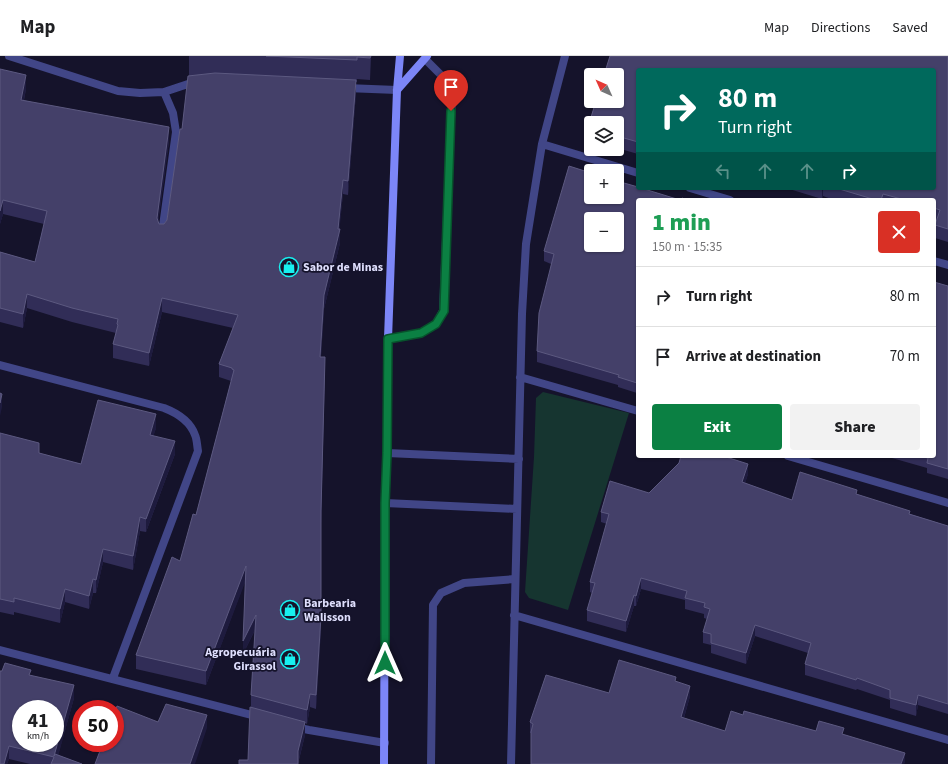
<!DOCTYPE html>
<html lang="en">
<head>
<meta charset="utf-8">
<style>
	body { margin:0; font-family:"Source Sans 3",sans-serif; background:#f2f2f2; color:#202124; height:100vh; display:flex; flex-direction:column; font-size:15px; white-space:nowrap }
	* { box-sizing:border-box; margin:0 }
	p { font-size:13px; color:#757577 }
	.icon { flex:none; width:22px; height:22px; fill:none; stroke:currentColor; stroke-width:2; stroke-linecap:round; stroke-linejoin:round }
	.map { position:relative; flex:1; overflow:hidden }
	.details { position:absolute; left:636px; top:142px; width:300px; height:260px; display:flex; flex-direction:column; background:#fff; border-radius:4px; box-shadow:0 1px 3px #0004 }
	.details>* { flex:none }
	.top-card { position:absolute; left:636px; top:12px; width:300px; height:122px; border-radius:4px; box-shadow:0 1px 3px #0004; background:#00695c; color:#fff; overflow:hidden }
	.needle { width:26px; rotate:315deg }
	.fabs { position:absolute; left:584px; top:12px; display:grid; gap:8px }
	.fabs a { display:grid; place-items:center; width:40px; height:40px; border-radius:4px; background:#fff; box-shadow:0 1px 3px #0004; font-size:20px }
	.speed { position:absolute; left:12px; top:644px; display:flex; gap:8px; font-size:20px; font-weight:700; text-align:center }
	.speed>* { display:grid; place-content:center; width:52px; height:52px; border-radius:50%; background:#fff; box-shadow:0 1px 3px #0004; line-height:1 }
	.speed small { font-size:10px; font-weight:400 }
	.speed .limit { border:6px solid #d22; background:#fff; color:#111 }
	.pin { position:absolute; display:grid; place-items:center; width:34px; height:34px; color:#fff; margin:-41px -17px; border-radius:50% 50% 50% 0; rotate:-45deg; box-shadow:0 0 4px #0007 }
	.pin .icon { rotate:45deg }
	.me { position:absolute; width:44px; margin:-22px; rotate:0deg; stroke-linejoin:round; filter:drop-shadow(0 0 3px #0008) }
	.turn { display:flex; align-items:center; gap:14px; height:84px; padding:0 16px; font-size:18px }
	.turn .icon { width:52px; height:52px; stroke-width:2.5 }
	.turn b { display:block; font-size:28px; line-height:34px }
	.lanes { display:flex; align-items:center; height:38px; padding:0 16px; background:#0003; justify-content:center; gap:20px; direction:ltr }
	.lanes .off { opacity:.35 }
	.round { display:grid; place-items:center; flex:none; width:42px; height:42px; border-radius:4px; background:#f2f2f2 }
	.overview { display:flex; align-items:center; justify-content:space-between; height:68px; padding:0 16px }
	h1 { font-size:24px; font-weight:800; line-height:30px; color:#1e9e55 }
	.button { display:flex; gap:8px; margin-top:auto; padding:8px 16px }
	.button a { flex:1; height:46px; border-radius:4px; background:#0b8043; color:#fff; font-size:16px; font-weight:800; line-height:46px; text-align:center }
	.button a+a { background:#f2f2f2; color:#202124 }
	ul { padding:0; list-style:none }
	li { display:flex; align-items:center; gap:12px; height:60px; padding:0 16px; border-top:1px solid #e0e0e0 }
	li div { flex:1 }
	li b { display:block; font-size:15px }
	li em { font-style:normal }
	header { display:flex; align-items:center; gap:24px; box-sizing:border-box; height:56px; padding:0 20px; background:#fff; border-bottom:1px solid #e0e0e0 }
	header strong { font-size:19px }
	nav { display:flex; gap:22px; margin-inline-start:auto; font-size:14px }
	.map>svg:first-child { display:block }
	.green { fill:#163530 }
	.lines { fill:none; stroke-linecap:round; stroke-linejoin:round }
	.service { stroke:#414687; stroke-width:8 }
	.minor { stroke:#414687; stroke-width:8 }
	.secondary { stroke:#7c86f7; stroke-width:8 }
	.wall { fill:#312d57 }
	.shaded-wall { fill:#1e1b3e }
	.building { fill:#444069; stroke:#5c5980; fill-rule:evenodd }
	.route-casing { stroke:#07532c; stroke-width:10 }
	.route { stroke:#0b8043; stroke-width:7 }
	.labels { text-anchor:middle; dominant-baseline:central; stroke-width:3.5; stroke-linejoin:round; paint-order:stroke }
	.poi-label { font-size:12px; font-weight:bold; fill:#dfdffd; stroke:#15132b; text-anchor:start }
</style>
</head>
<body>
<header>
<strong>Map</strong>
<nav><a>Map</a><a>Directions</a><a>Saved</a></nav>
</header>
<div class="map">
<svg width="948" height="708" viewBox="0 0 948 708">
	<rect width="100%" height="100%" fill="#15132b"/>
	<!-- green -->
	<path class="green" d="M 543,336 L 629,357 L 568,554 L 529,542 L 525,536 L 534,401 L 536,342 Z"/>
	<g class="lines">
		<!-- service -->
		<path class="service" d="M 388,283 L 421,277 L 436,268 L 443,255 L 452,39 L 442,20 L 425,3
			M 431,708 L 433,549 L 441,537 L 464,527 L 515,523"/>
		<!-- minor -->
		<path class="minor" d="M 9,0 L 118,35 L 140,37 L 164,36 L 188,28 L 197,27
			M 346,32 L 397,34
			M 542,88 L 638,117
			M 690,132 L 730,144
			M 162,177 L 176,76 L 173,57 L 164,36
			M 934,205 L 948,209
			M 0,309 L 164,352 C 177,357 190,365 195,379 C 197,383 197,390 198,395 L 113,622
			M 520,321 L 638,355
			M 387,397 L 519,403
			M 788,400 L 948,447
			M 385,447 L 517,453
			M 514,559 L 948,684
			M 0,594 L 259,661
			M 295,671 L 309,674 L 385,687
			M 511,708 L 522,258 L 526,188 L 542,88 L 565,0"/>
		<!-- secondary -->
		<path class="secondary" d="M 397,34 L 427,0
			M 384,708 L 385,447 L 387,397 L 388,283 L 397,34 L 400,0"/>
	</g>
	<!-- wall -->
	<path class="wall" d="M 189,0 L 371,0 L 370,24 L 357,23 L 357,26 L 356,26 L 356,37 L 348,139 L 343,138 L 339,173 L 340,187 L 324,253 L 321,301 L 325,315 L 321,469 L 321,573 L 316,653 L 310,651 L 307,668 L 305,667 L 305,679 L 298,708 L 248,704 L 251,651 L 251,639 L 255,574 L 243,598 L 245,525 L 206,629 L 136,613 L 136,599 L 180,505 L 196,459 L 231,325 L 219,321 L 219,308 L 233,272 L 162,256 L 149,310 L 113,302 L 113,288 L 116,277 L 72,266 L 27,252 L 23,272 L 0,266 L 0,196 L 35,206 L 44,168 L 3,158 L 0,168 L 0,13 L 26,33 L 24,44 L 169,85 L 158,166 L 159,168 L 164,168 L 167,164 L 182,73 L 189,20 Z
		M 610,0 L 948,0 L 948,186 L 935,182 L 935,169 L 936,166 L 934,165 L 934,144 L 834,144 L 823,140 L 822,143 L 786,132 L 934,132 L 934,14 L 638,14 L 638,98 L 617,92 L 617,67 L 591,67 L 591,85 L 588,84 L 588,71 L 596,45 L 617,45 L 617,19 L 604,19 Z
		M 638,144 L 638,333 L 637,337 L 618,331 L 618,329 L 537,306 L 537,295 L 551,208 L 544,205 L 544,195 Z
		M 948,230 L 948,423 L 927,417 L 927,412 L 885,400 L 934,400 Z
		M 156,372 L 153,380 L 175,398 L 146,476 L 140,475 L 133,514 L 103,506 L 96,537 L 93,537 L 89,553 L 65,546 L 60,567 L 14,556 L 14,559 L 0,556 L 0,377 L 39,397 L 81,408 Z
		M 748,418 L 745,427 L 792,444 L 857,438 L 910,458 L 948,470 L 948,658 L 918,649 L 916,660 L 890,652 L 890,644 L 857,633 L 856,634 L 805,619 L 805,608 L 808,597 L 755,580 L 746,608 L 711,597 L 711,589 L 703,587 L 703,576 L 707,563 L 704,562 L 704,558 L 685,553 L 685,544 L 641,533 L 636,550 L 634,550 L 626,576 L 587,565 L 587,554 L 592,537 L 590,536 L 590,526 L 607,468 L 601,466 L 601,456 L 649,437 Z
		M 31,619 L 74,642 L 58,699 L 82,708 L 30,708 L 9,703 L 7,708 L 0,708 Z
		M 676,626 L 690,640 L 684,662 L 725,675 L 743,659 L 816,675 L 844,679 L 905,707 L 530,677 L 530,666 L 609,637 Z"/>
	<!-- shaded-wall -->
	<path class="shaded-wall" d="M 26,19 L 26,33 L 21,57 L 21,44 Z
		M 356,24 L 356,37 L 348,139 L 348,125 Z
		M 169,71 L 169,85 L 157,176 L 157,162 Z
		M 343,124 L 343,138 L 339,179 L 340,173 L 340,187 L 324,253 L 320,315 L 320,301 L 324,239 L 338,173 Z
		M 822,132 L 823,132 L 823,140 L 822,143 Z
		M 3,144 L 3,158 L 0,168 L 0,155 Z
		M 27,238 L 27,252 L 23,272 L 23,258 Z
		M 162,242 L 162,256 L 149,310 L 149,297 Z
		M 325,301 L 321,469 L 321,573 L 316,653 Z
		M 638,323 L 638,333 L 637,337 L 637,327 Z
		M 2,338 L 2,351 L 0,360 L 0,347 Z
		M 156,358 L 156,372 L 150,392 L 150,379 Z
		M 175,385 L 175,398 L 146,476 L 146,463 Z
		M 748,408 L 748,418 L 742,437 L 742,426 Z
		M 140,461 L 140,475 L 133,514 L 133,500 Z
		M 103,493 L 103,506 L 96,537 L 96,524 Z
		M 246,510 L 246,524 L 206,629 L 206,615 Z
		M 641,522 L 641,533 L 636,550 L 636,540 Z
		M 93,523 L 93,537 L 89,553 L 89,540 Z
		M 65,533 L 65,546 L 60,567 L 60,553 Z
		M 634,539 L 634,550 L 626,576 L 626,565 Z
		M 256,559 L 256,572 L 243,598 L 243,585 Z
		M 755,569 L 755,580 L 746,608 L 746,597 Z
		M 74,629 L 74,642 L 56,708 L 54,700 Z
		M 690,630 L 690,640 L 681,672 L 681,661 Z
		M 310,638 L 310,651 L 307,668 L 307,654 Z
		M 918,639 L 918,649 L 916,660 L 916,649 Z
		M 207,659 L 207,672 L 195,708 L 190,708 Z
		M 305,666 L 305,679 L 298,707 L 298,695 Z
		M 9,690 L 9,703 L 7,708 L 4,708 Z
		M 905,697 L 905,707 L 904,708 L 901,708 Z"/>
	<!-- building -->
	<path class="building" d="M 266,0 L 371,0 L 370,2 L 357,1 L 357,4 Z
		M 610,0 L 948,0 L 948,173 L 935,169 L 940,154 L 934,152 L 934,144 L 905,144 L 883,138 L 881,144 L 876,144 L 836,132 L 934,132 L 934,14 L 638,14 L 638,86 L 617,80 L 617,67 L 591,67 L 591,72 L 588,71 L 596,45 L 617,45 L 617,19 L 604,19 Z
		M 0,13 L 26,19 L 21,44 L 169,71 L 157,162 L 159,168 L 164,168 L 167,164 L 180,73 L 182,73 L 188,20 L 215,17 L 356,24 L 348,125 L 343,124 L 338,173 L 340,173 L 324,239 L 320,301 L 325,301 L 321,455 L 321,560 L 316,639 L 310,638 L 307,654 L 251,639 L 256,559 L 243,585 L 246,510 L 206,615 L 136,599 L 172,501 L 180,505 L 193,458 L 196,459 L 234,314 L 232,313 L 232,312 L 219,308 L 238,259 L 162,242 L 149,297 L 113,288 L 118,269 L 117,268 L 118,263 L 72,252 L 27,238 L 23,258 L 0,252 L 0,196 L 35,206 L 47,155 L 3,144 L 0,155 Z
		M 569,110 L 591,117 L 591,141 L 617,141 L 617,125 L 638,131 L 638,132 L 641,132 L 680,144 L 638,144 L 638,323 L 637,327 L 618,321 L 619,319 L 537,295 L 539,257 L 554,198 L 544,195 ZM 591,163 L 617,163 L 617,189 L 591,189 Z
		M 682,142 L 688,144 L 682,144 Z
		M 934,226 L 948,230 L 948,413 L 927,407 L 928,402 L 920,400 L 934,400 Z
		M 0,337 L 2,338 L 0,347 Z
		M 98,344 L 156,358 L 150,379 L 175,385 L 146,463 L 140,461 L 133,500 L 103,493 L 96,524 L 93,523 L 89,540 L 65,533 L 60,553 L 14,542 L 14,546 L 0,543 L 0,377 L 39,387 L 39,397 L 81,408 Z
		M 681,400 L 723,400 L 748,408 L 742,426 L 792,444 L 800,416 L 857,434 L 856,438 L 910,455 L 909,458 L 948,470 L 948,648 L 918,639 L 916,649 L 890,642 L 890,634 L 857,622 L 856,624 L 805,608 L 811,587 L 755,569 L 746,597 L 711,587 L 711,578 L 703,576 L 710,553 L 704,551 L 705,547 L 685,542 L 687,535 L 641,522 L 636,540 L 634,539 L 626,565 L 587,554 L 595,527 L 590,526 L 609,458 L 601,456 L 610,425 L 649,437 L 679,407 Z
		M 619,604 L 676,621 L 675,625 L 690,630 L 681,661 L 725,675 L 731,655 L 743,659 L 744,655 L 816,675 L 819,665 L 844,672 L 842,678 L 905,697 L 901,708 L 531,708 L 531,676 L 533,668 L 530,666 L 546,619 L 609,637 Z
		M 5,607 L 31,614 L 29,619 L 74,629 L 54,700 L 55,698 L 82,708 L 51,708 L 54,701 L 9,690 L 4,708 L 0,708 L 0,615 L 2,615 ZM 21,653 L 55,653 L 55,687 L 21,687 Z
		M 166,648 L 207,659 L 190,708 L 95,708 L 103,687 L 115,687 L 115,656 L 117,650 L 158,666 Z
		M 250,651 L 305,666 L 298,695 L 298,708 L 239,708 L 239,704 L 248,704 Z"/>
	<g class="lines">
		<!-- route casing -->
		<g class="route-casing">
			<path id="route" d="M 385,607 L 385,447 L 387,397 L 388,283 L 421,277 L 436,268 L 444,255 L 451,55"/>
		</g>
		<!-- route -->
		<use href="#route" class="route"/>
	</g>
	<!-- icons -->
	<defs>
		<g id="shop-ring" transform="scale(1)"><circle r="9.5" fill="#15132b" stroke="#18f0ef" stroke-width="1.5"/><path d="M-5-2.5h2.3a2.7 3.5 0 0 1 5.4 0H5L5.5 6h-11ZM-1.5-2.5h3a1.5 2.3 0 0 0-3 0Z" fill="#18f0ef"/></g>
	</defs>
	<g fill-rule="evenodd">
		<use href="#shop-ring" x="289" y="211"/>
		<use href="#shop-ring" x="290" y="554"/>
		<use href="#shop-ring" x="290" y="603"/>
	</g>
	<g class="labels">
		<!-- poi labels -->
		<g class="poi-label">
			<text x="303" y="211">Sabor de Minas</text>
			<text x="304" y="547">Barbearia<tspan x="304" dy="14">Walisson</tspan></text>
			<text x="276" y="596" text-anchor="end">Agropecuária<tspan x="276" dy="14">Girassol</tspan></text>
		</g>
	</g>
</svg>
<div class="fabs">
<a><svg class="needle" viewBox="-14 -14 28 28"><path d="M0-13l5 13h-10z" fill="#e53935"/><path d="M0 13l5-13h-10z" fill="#757577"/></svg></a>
<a><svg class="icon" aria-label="layers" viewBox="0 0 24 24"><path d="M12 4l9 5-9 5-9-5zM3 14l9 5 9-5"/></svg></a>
<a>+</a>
<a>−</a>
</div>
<div class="speed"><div>41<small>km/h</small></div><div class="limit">50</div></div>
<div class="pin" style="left:451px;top:55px;background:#d93025"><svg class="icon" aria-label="arrive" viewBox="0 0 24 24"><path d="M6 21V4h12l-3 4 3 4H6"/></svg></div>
<svg class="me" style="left:385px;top:607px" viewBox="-20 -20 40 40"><path d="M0-17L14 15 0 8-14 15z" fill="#0b8043" stroke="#fff" stroke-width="4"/></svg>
<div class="top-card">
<div class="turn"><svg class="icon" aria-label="right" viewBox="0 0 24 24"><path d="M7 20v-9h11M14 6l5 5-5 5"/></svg><div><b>80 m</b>Turn right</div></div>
<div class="lanes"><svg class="icon off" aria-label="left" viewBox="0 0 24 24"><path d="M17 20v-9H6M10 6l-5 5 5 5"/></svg><svg class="icon off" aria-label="ahead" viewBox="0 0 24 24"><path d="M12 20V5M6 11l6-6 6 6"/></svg><svg class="icon off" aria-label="ahead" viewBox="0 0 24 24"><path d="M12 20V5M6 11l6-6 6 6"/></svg><svg class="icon" aria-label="right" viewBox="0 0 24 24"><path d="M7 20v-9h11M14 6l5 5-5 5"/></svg></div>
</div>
<section class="details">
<div class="overview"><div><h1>1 min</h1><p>150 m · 15:35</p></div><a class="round" style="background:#d93025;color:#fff"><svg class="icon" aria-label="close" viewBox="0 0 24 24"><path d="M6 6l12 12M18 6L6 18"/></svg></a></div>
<ul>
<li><svg class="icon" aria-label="right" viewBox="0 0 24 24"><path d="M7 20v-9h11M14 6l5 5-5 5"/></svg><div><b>Turn right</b></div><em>80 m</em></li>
<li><svg class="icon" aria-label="arrive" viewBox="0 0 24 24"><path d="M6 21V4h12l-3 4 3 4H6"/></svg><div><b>Arrive at destination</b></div><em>70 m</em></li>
</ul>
<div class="button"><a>Exit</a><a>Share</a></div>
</section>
</div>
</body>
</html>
